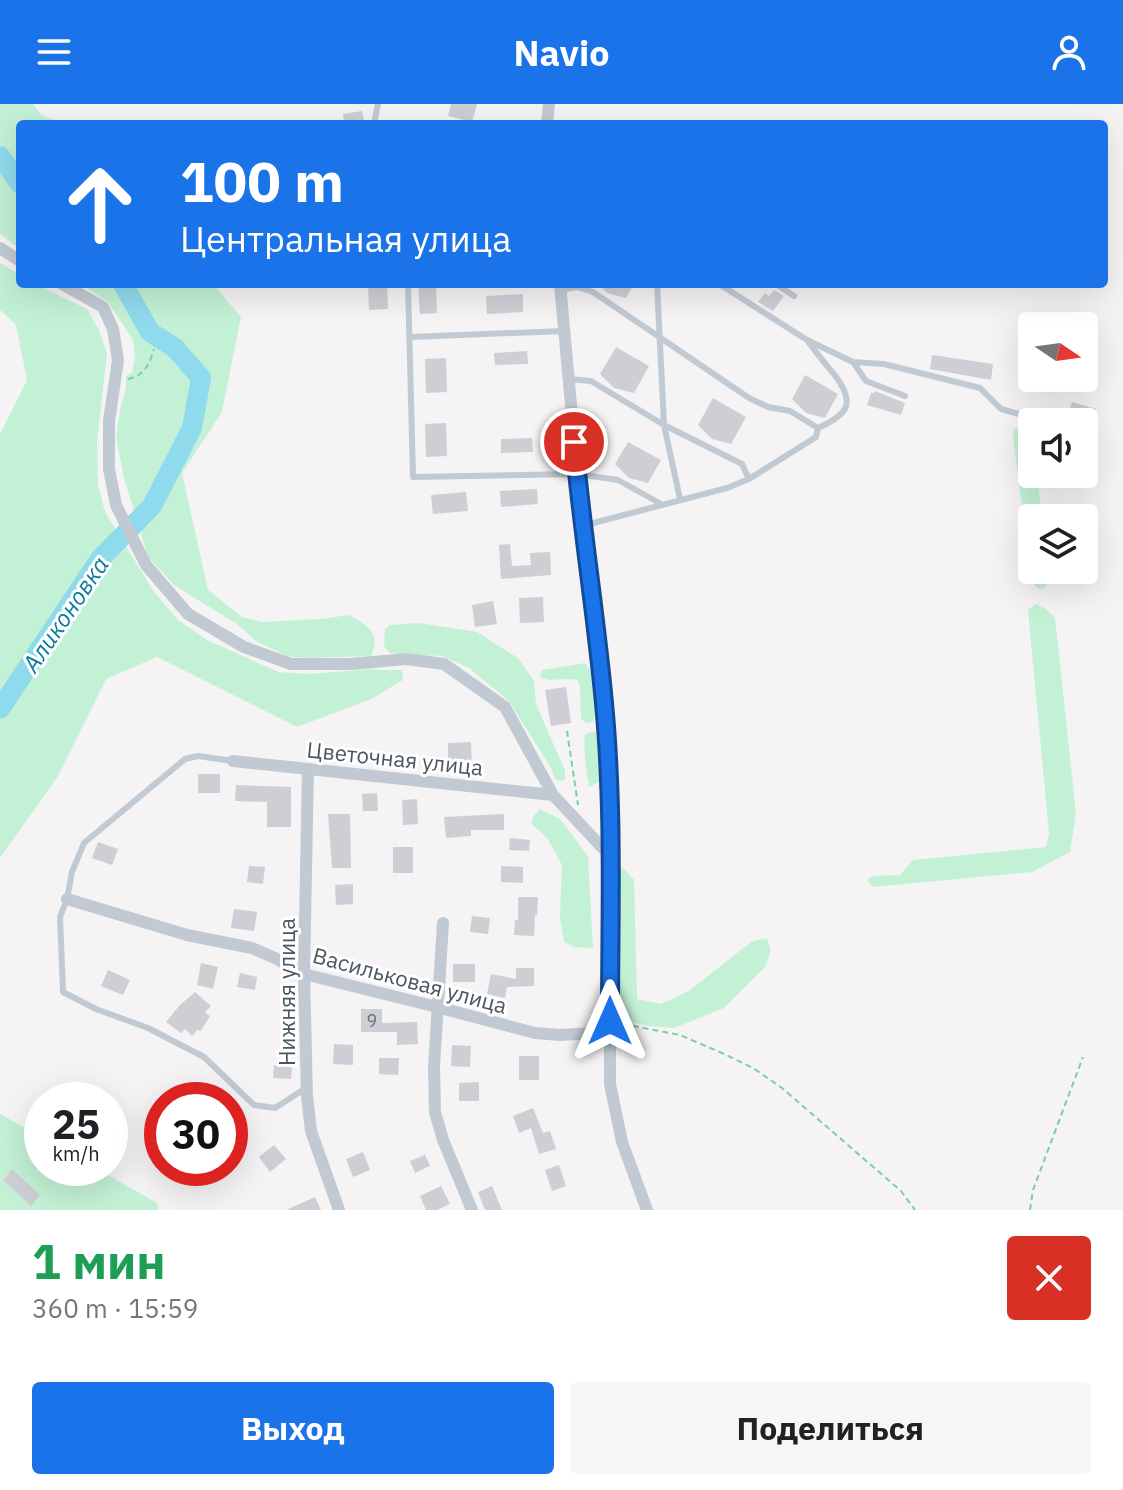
<!DOCTYPE html>
<html lang="ru">
<head>
<meta charset="utf-8">
<style>
	body { margin:0; font-family:"IBM Plex Sans",sans-serif; background:#f6f6f6; color:#202124; height:100vh; display:flex; flex-direction:column; font-size:30px; white-space:nowrap }
	* { box-sizing:border-box; margin:0 }
	p { font-size:26px; color:#757577 }
	.icon { flex:none; width:44px; height:44px; fill:none; stroke:currentColor; stroke-width:2; stroke-linecap:round; stroke-linejoin:round }
	.map { position:relative; height:1106px; overflow:hidden }
	.drawer { display:flex; flex-direction:column; background:#fff; flex:1 }
	.drawer>* { flex:none }
	.hud { position:absolute; left:16px; top:16px; width:1092px; height:168px; border-radius:8px; box-shadow:0 8px 32px #0002; background:#1a73e8; color:#fff; overflow:hidden }
	.needle { width:52px; rotate:103deg }
	.buttons { position:absolute; left:1018px; top:208px; display:grid; gap:16px }
	.buttons a { display:grid; place-items:center; width:80px; height:80px; border-radius:8px; background:#fff; box-shadow:0 8px 32px #0002; font-size:40px }
	.speed { position:absolute; left:24px; top:978px; display:flex; gap:16px; font-size:40px; font-weight:700; text-align:center }
	.speed>* { display:grid; place-content:center; width:104px; height:104px; border-radius:50%; background:#fff; box-shadow:0 8px 32px #0002; line-height:1 }
	.speed small { font-size:20px; font-weight:400 }
	.speed .limit { border:12px solid #d22; background:#fff; color:#111 }
	.pin { position:absolute; display:grid; place-items:center; width:68px; height:68px; color:#fff; margin:-34px; border:4px solid #fff; border-radius:50%; box-shadow:0 2px 8px #0007 }
	.me { position:absolute; width:88px; margin:-44px; rotate:0deg; stroke-linejoin:round; filter:drop-shadow(0 0 6px #0008) }
	.turn { display:flex; align-items:center; gap:28px; height:168px; padding:0 32px; font-size:36px }
	.turn .icon { width:104px; height:104px; stroke-width:2.5 }
	.turn b { display:block; font-size:56px; line-height:68px }
	.round { display:grid; place-items:center; flex:none; width:84px; height:84px; border-radius:8px; background:#f6f6f6 }
	.summary { display:flex; align-items:center; justify-content:space-between; height:136px; padding:0 32px }
	h1 { font-size:48px; font-weight:700; line-height:60px; color:#1e9e55 }
	.action { display:flex; gap:16px; margin-top:auto; padding:16px 32px }
	.action a { flex:1; height:92px; border-radius:8px; background:#1a73e8; color:#fff; font-size:32px; font-weight:700; line-height:92px; text-align:center }
	.action a+a { background:#f6f6f6; color:#202124 }
	header { display:flex; justify-content:space-between; align-items:center; height:104px; padding:0 32px; background:#1a73e8; color:#fff; font-size:36px; font-weight:700 }
	.map>svg:first-child { display:block }
	.green { fill:#c3f1d5 }
	.lines { fill:none; stroke-linecap:round; stroke-linejoin:round }
	.river { stroke:#90daee; stroke-width:20 }
	.building { fill:#cdcfd5 }
	.path { stroke:#7ad0a6; stroke-width:2; stroke-dasharray:6 4; stroke-linecap:butt }
	.service { stroke:#c1cad2; stroke-width:6 }
	.minor { stroke:#c1cad2; stroke-width:12 }
	.route-casing { stroke:#114b97; stroke-width:20 }
	.route { stroke:#1a73e8; stroke-width:14 }
	.labels { text-anchor:middle; dominant-baseline:central; stroke-width:6; stroke-linejoin:round; paint-order:stroke }
	.number-label { font-size:18px; fill:#6b747e }
	.street-label { font-size:22px; fill:#4a5661; stroke:#fff }
	.water-label { font-size:24px; font-style:italic; fill:#0c7c9b; stroke:#fff }
</style>
</head>
<body>
<header><svg class="icon" aria-label="menu" viewBox="0 0 24 24"><path d="M4 6h16M4 12h16M4 18h16"/></svg>Navio<svg class="icon" aria-label="person" viewBox="0 0 24 24"><circle cx="12" cy="8" r="4"/><path d="M4 21q1-7 8-7t8 7"/></svg></header>
<div class="map">
<svg width="1123" height="1106" viewBox="0 0 1123 1106">
	<rect width="100%" height="100%" fill="#f5f3f3"/>
	<!-- green -->
	<path class="green" d="M 0,0 L 33,0 L 42,12 L 68,20 L 20,20 L 20,145 L 0,130 Z
		M 0,159 L 20,171 L 20,180 L 36,180 L 87,205 L 99,226 L 107,250 L 97,337 L 98,380 L 105,408 L 154,488 L 178,516 L 207,536 L 278,568 L 308,570 L 375,565 L 378,566 L 402,566 L 403,576 L 371,595 L 297,623 L 157,553 L 106,575 L 58,672 L 0,754 L 0,330 L 27,276 L 16,221 L 0,206 Z
		M 81,180 L 213,180 L 241,213 L 222,308 L 182,369 L 208,486 L 242,513 L 262,518 L 321,515 L 349,511 C 367,521 382,529 371,552 L 305,554 L 287,552 L 256,537 L 237,520 L 174,481 L 148,453 L 124,374 L 116,334 L 121,301 L 126,285 L 126,272 L 132,268 L 135,253 L 133,236 L 108,198 Z
		M 1024,323 L 1032,330 L 1032,370 L 1037,370 L 1042,414 L 1032,414 L 1032,466 L 1048,466 L 1049,476 L 1044,485 L 1037,484 L 1032,478 L 1013,334 L 1014,325 Z
		M 1036,500 L 1046,505 L 1055,514 L 1076,709 L 1070,748 L 1032,768 L 872,783 L 867,776 L 872,772 L 900,771 L 913,756 L 1046,743 L 1049,729 L 1028,506 Z
		M 419,519 L 477,528 L 518,554 L 534,577 L 536,600 L 565,667 L 565,675 L 561,677 L 555,675 L 551,664 L 509,597 L 469,564 L 442,552 L 390,549 L 384,543 L 385,526 L 389,521 Z
		M 585,559 C 596,571 598,603 593,618 L 587,619 L 581,615 L 580,582 L 577,576 C 565,573 551,579 540,573 L 542,566 Z
		M 595,627 C 602,642 601,662 599,678 L 589,683 C 586,664 583,648 585,630 Z
		M 540,705 L 560,715 L 588,752 L 593,844 L 574,843 L 564,838 L 560,813 L 562,761 L 548,735 L 532,720 L 533,713 Z
		M 623,764 L 634,776 L 637,895 L 661,900 L 689,887 L 751,838 L 767,834 L 771,847 L 765,863 L 724,904 L 674,924 L 648,922 L 617,913 L 613,768 Z
		M 0,1010 L 42,1033 L 42,1064 L 96,1064 L 157,1099 L 159,1106 L 0,1106 Z"/>
	<g class="lines">
		<!-- river -->
		<path class="river" d="M 0,52 L 20,80
			M 0,605 L 100,455 L 152,402 L 192,324 L 201,274 L 175,244 L 150,228 L 123,180"/>
	</g>
	<!-- building -->
	<path class="building" d="M 451,0 L 477,0 L 472,18 L 448,12 Z
		M 362,7 L 364,17 L 344,20 L 343,10 Z
		M 368,180 L 387,180 L 388,205 L 369,206 Z
		M 418,180 L 436,180 L 437,209 L 420,210 Z
		M 599,180 L 634,180 L 626,194 L 607,189 Z
		M 774,186 L 784,192 L 773,207 L 758,198 L 765,189 L 769,192 Z
		M 523,190 L 523,208 L 487,210 L 486,192 Z
		M 616,243 L 649,262 L 634,289 L 614,284 L 600,270 Z
		M 527,247 L 528,260 L 495,261 L 494,249 Z
		M 932,251 L 993,260 L 991,276 L 930,265 Z
		M 446,254 L 447,288 L 426,289 L 425,255 Z
		M 805,271 L 838,290 L 825,314 L 806,309 L 792,295 Z
		M 875,287 L 905,299 L 901,311 L 867,301 L 871,289 L 874,289 Z
		M 713,294 L 746,313 L 731,340 L 712,335 L 698,321 Z
		M 1072,298 L 1096,305 L 1091,321 L 1067,313 Z
		M 446,319 L 447,352 L 426,353 L 425,320 Z
		M 532,334 L 533,348 L 501,349 L 501,335 Z
		M 628,338 L 661,356 L 648,379 L 629,374 L 615,360 Z
		M 537,385 L 538,400 L 501,403 L 500,387 Z
		M 466,388 L 468,407 L 433,410 L 431,391 Z
		M 510,440 L 512,462 L 531,461 L 530,449 L 550,448 L 551,471 L 501,475 L 499,441 Z
		M 543,493 L 544,518 L 520,519 L 519,494 Z
		M 493,497 L 497,520 L 475,523 L 472,501 Z
		M 566,583 L 571,619 L 551,622 L 545,586 Z
		M 471,638 L 472,663 L 448,664 L 448,639 Z
		M 198,670 L 220,670 L 220,689 L 198,689 Z
		M 236,681 L 291,683 L 291,723 L 267,723 L 267,698 L 235,697 Z
		M 377,689 L 378,707 L 363,707 L 362,690 Z
		M 417,695 L 418,720 L 403,721 L 402,696 Z
		M 328,710 L 350,710 L 351,764 L 332,764 Z
		M 504,710 L 504,726 L 471,726 L 471,732 L 446,734 L 444,713 Z
		M 510,734 L 530,736 L 529,747 L 509,746 Z
		M 98,738 L 118,745 L 112,761 L 92,754 Z
		M 393,743 L 413,743 L 413,769 L 393,769 Z
		M 249,762 L 265,763 L 263,780 L 247,778 Z
		M 501,762 L 523,763 L 523,779 L 501,778 Z
		M 353,780 L 353,800 L 336,801 L 335,781 Z
		M 518,793 L 538,793 L 537,811 L 535,811 L 534,832 L 514,831 L 515,816 L 518,816 Z
		M 234,805 L 257,808 L 254,827 L 231,824 Z
		M 472,812 L 490,814 L 488,830 L 470,828 Z
		M 201,859 L 218,863 L 213,885 L 197,881 Z
		M 453,860 L 475,860 L 475,878 L 453,878 Z
		M 516,864 L 534,864 L 534,882 L 507,883 L 505,894 L 487,890 L 491,870 L 516,875 Z
		M 108,866 L 130,876 L 123,891 L 101,882 Z
		M 240,869 L 257,873 L 255,886 L 237,883 Z
		M 195,888 L 211,902 L 205,908 L 210,912 L 201,927 L 197,926 L 192,932 L 185,925 L 181,929 L 166,918 L 179,902 Z
		M 361,905 L 382,905 L 382,919 L 417,918 L 418,940 L 397,941 L 397,928 L 361,928 Z
		M 334,940 L 353,941 L 353,961 L 333,960 Z
		M 452,941 L 471,942 L 470,963 L 451,962 Z
		M 519,952 L 539,952 L 539,976 L 519,976 Z
		M 379,954 L 399,954 L 398,971 L 379,970 Z
		M 274,961 L 292,962 L 291,975 L 273,974 Z
		M 479,978 L 479,997 L 459,997 L 459,979 Z
		M 533,1004 L 543,1029 L 550,1027 L 556,1045 L 539,1050 L 531,1024 L 519,1029 L 513,1012 Z
		M 274,1041 L 286,1055 L 270,1068 L 259,1053 Z
		M 363,1048 L 370,1066 L 353,1073 L 346,1055 Z
		M 425,1051 L 430,1062 L 415,1069 L 410,1057 Z
		M 559,1061 L 566,1082 L 552,1087 L 545,1066 Z
		M 12,1065 L 40,1091 L 31,1102 L 3,1076 Z
		M 441,1082 L 450,1100 L 437,1106 L 426,1106 L 420,1092 Z
		M 492,1082 L 502,1106 L 485,1106 L 478,1088 Z
		M 315,1093 L 321,1106 L 286,1106 Z"/>
	<g class="lines">
		<!-- path -->
		<path class="path" d="M 128,275 C 145,271 149,261 154,245
			M 567,627 L 578,701
			M 623,920 L 680,931 L 722,949 L 753,964 L 782,984 L 901,1087 L 915,1106
			M 1030,1106 L 1033,1086 L 1083,953"/>
		<!-- service -->
		<path class="service" d="M 374,20 L 378,0
			M 408,180 L 413,373 L 577,370 L 618,376 L 663,401
			M 657,180 L 664,321 L 680,395
			M 719,180 L 807,236 L 853,258 L 866,277 L 905,292
			M 776,180 L 794,192
			M 560,186 L 577,183 L 593,188 L 749,294 L 768,303 L 790,307 L 818,324 L 816,333 L 749,375 L 727,384 L 582,422
			M 410,233 L 564,227
			M 809,239 C 817,249 825,260 834,270 C 856,299 849,310 818,324
			M 853,258 L 884,260 L 980,284 L 1001,305 L 1047,318
			M 569,275 L 591,277 L 664,321 L 742,360 L 749,375
			M 233,657 L 198,652 L 185,655 L 84,739 L 72,768 L 67,795 L 60,813 L 63,888 L 96,905 L 148,924 L 204,953 L 254,1001 L 275,1004 L 306,984"/>
		<!-- minor -->
		<path class="minor" d="M 547,20 L 549,0
			M 0,144 L 20,157
			M 62,180 L 103,203 L 113,225 L 118,256 L 109,317 L 109,365 L 116,401 L 146,461 L 188,510 L 244,543 L 291,560 L 351,560 L 406,555 L 444,560 L 505,603 L 553,691 L 611,753
			M 560,180 L 582,422 L 604,600 L 610,717 L 610,980 L 622,1038 L 647,1106
			M 233,657 L 553,691
			M 308,665 L 304,870 L 307,992 L 311,1027 L 339,1106
			M 67,795 L 187,831 L 252,844 L 275,854 L 304,870 L 437,903 L 535,929 L 560,931 L 611,928
			M 443,819 L 434,963 L 435,1008 L 443,1036 L 472,1106"/>
	</g>
	<g class="lines">
		<!-- route casing -->
		<g class="route-casing">
			<path id="route" d="M 574,338 C 582,426 596,512 604,599 C 614,705 610,811 610,917"/>
		</g>
		<!-- route -->
		<use href="#route" class="route"/>
	</g>
	<g class="labels">
		<!-- number labels -->
		<g class="number-label">
			<text x="372" y="916">9</text>
		</g>
		<!-- street labels -->
		<g class="street-label">
			<text transform="translate(395 654) rotate(6)">Цветочная улица</text>
			<text transform="translate(410 876) rotate(15)">Васильковая улица</text>
			<text transform="translate(286 888) rotate(-90)">Нижняя улица</text>
		</g>
		<!-- water labels -->
		<g class="water-label">
			<text transform="translate(65 510) rotate(-56)">Аликоновка</text>
		</g>
	</g>
</svg>
<div class="buttons">
<a><svg class="needle" viewBox="-14 -14 28 28"><path d="M0-13l5 13h-10z" fill="#e53935"/><path d="M0 13l5-13h-10z" fill="#757577"/></svg></a>
<a><svg class="icon" aria-label="sound" viewBox="0 0 24 24"><path d="M4 9h4l5-4v14l-5-4H4zM17 9q2 3 0 6"/></svg></a>
<a><svg class="icon" aria-label="layers" viewBox="0 0 24 24"><path d="M12 4l9 5-9 5-9-5zM3 14l9 5 9-5"/></svg></a>
</div>
<div class="speed"><div>25<small>km/h</small></div><div class="limit">30</div></div>
<div class="pin" style="left:574px;top:338px;background:#d93025"><svg class="icon" aria-label="arrive" viewBox="0 0 24 24"><path d="M6 21V4h12l-3 4 3 4H6"/></svg></div>
<svg class="me" style="left:610px;top:917px" viewBox="-20 -20 40 40"><path d="M0-17L14 15 0 8-14 15z" fill="#1a73e8" stroke="#fff" stroke-width="4"/></svg>
<div class="hud">
<div class="turn"><svg class="icon" aria-label="ahead" viewBox="0 0 24 24"><path d="M12 20V5M6 11l6-6 6 6"/></svg><div><b>100 m</b>Центральная улица</div></div>
</div>
</div>
<section class="drawer">
<div class="summary"><div><h1>1 мин</h1><p>360 m · 15:59</p></div><a class="round" style="background:#d93025;color:#fff"><svg class="icon" aria-label="close" viewBox="0 0 24 24"><path d="M6 6l12 12M18 6L6 18"/></svg></a></div>
<div class="action"><a>Выход</a><a>Поделиться</a></div>
</section>
</body>
</html>
